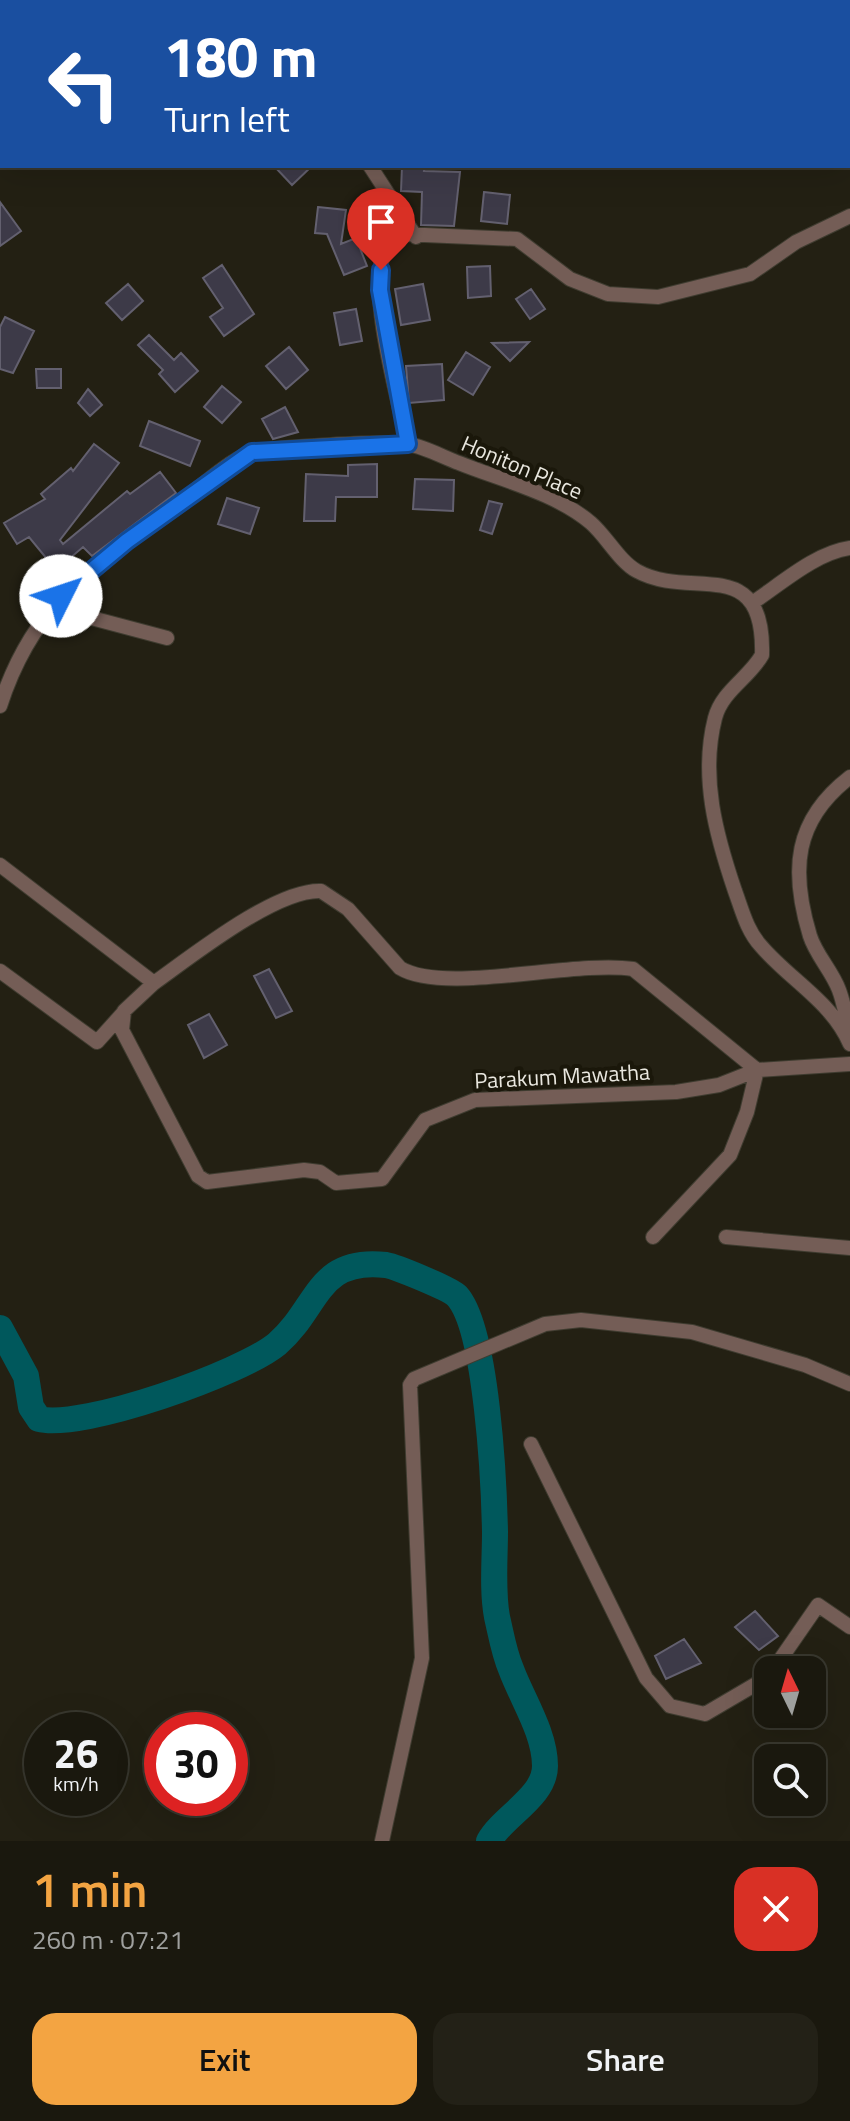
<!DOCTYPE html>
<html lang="en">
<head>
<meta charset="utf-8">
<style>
	body { margin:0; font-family:"Titillium Web",sans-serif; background:#232117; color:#f1f3f6; height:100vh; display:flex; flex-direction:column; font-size:30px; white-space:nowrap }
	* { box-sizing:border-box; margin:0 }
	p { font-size:26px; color:#9fa09e }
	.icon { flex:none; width:44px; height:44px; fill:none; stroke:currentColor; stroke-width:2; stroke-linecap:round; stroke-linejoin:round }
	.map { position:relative; height:1841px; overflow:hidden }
	.drawer { display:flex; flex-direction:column; background:#1a180e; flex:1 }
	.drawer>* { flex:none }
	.banner { position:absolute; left:0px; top:0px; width:850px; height:168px; box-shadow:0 8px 32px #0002,0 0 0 2px #38372e; background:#1a4fa0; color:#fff; overflow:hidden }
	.needle { width:52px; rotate:355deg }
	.buttons { position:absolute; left:754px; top:1656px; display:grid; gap:16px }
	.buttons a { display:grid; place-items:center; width:72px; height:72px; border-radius:16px; background:#1a180e; box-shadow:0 8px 32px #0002,0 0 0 2px #38372e; font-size:40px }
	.speed { position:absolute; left:24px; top:1712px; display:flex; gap:16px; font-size:40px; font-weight:700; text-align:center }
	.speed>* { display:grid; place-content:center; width:104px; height:104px; border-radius:50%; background:#1a180e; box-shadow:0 8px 32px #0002,0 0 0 2px #38372e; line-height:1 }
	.speed small { font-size:20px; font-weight:400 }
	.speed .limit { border:12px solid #d22; background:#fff; color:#111 }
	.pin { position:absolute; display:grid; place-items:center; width:68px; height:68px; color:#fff; margin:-82px -34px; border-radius:50% 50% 50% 0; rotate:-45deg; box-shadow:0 0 8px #0007 }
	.pin .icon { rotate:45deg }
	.me { position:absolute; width:88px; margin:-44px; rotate:49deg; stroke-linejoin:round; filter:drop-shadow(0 0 6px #0008) }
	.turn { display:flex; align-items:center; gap:28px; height:168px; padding:0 32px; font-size:36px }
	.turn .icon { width:104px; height:104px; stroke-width:2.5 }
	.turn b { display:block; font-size:56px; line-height:68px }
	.round { display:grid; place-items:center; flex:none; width:84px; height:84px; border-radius:24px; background:#232117 }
	.summary { display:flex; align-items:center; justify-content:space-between; height:136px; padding:0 32px }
	h1 { font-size:48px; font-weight:600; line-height:60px; color:#f3a442 }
	.cta { display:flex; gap:16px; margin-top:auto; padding:16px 32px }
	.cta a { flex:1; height:92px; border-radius:24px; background:#f3a442; color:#111; font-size:32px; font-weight:600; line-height:92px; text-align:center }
	.cta a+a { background:#232117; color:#f1f3f6 }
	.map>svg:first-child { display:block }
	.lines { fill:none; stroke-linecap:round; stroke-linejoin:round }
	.river { stroke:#00585c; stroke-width:26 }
	.building { fill:#3d3a48; stroke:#63606f; stroke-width:2 }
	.minor-casing { stroke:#3f3c30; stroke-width:16 }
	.minor { stroke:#745d56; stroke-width:14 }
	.route-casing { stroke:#114b97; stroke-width:20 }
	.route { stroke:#1a73e8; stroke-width:14 }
	.labels { text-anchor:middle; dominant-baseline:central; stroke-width:8; stroke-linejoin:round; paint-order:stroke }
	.street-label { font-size:22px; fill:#e9e7df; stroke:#1a170a }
</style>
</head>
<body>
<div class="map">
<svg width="850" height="1841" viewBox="0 0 850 1841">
	<rect width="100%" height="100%" fill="#232013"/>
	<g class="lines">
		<!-- river -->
		<path class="river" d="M 0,1328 L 26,1376 L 31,1407 L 39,1419 C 82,1430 242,1373 277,1344 C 319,1308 316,1257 386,1265 C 397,1267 450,1289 457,1296 C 487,1329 494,1484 495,1532 C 495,1559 492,1590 497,1617 C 501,1634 504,1653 511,1669 C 522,1699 545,1733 545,1766 C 545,1797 503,1816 489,1841"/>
	</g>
	<!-- building -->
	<path class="building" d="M 274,166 L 312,166 L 292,185 Z
		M 402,166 L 425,166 L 424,171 L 460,172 L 454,226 L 421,225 L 422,192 L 401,191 Z
		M 484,192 L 510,195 L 507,224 L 481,221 Z
		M 0,202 L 21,231 L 0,246 Z
		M 318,207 L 346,210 L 341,244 L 356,238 L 367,266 L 344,275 L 327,234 L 315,233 Z
		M 222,265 L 254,314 L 224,336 L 210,317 L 223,308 L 203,278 Z
		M 490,266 L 491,296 L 468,298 L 467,267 Z
		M 128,284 L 143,301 L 122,320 L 106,303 Z
		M 423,284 L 430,320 L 401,325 L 395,289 Z
		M 531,289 L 545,309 L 530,319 L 516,299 Z
		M 356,309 L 362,341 L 340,345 L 334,313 Z
		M 5,317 L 34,331 L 13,373 L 0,369 L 0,327 Z
		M 149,335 L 174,360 L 181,353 L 198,371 L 175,392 L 159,374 L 163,370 L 138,345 Z
		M 529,342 L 510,361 L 492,343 Z
		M 289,347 L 308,370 L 286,389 L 266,366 Z
		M 466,352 L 490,367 L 473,395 L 448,380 Z
		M 442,364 L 444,400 L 409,403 L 406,366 Z
		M 36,369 L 61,369 L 61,388 L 37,388 Z
		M 222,386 L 241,402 L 222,423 L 204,407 Z
		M 88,389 L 102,405 L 90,416 L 78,403 Z
		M 285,407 L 298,432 L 273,439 L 262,419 Z
		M 149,421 L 200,441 L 190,466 L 140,446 Z
		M 94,444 L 119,463 L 60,540 L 63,544 L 127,491 L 130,494 L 160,472 L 176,493 L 92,556 L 83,547 L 56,570 L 29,537 L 17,544 L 4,523 L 45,499 L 41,494 L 71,468 L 73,471 Z
		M 377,464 L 377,497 L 336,497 L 335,521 L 304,521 L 306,474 L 348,476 L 348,465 Z
		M 415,479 L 454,480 L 453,511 L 413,509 Z
		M 227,498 L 259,508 L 250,534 L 218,524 Z
		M 489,501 L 502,504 L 492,534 L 480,530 Z
		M 269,969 L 292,1011 L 276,1018 L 254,976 Z
		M 209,1014 L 227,1045 L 204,1058 L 188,1025 Z
		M 755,1611 L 778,1636 L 759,1650 L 735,1627 Z
		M 684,1639 L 701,1663 L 666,1679 L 655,1656 Z"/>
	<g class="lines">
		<!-- minor casing -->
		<g class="minor-casing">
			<path id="minor" d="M 114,0 L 115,2
				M 340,0 L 345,2
				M 244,2 L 246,0
				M 370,166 L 416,237
				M 408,444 C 398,395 363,282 389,239 L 402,234 L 517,239 L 570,279 L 608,294 L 658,297 L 750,274 L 796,242 L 850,216
				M 752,603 C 781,584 815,553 850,548
				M 50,607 L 167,638
				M 0,706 C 34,600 96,564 181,502 C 202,486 226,463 250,453 C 265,447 389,441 408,444 C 425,447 443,457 459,463 C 501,480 556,493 591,523 C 607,537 619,561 637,571 C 691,601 765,552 762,655 C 749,678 722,691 715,718 C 700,777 716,835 735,891 C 742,910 747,931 761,946 C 790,980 832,1002 850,1044
				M 0,865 L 154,983 C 192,956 276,889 321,891 L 348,909 L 400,968 C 444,995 573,960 633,969 L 757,1070 L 850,1064
				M 0,971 L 97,1042 L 124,1012
				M 154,983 L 124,1011 L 122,1030 L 198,1176 L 207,1182 L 304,1170 L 320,1172 L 336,1183 L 382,1179 L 425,1120 L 475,1100 L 676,1092 L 719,1085 L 757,1070
				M 850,1032 C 846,1018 844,1003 839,990 C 832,971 816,955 810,936 C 790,870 794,820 850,777
				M 653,1237 L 730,1155 L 747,1112 L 757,1070
				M 726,1237 L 850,1248
				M 531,1444 L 646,1678 L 670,1706 L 705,1714 L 768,1677
				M 773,1670 L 818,1605 L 850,1627
				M 382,1841 L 422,1658 L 410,1385 L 414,1379 L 545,1324 L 581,1320 L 692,1332 L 805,1365 L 850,1384"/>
		</g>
		<!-- minor -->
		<use href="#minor" class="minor"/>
	</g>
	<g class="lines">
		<!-- route casing -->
		<g class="route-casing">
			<path id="route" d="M 61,596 L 127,541 L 252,452 L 408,444 L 380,290 L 381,270"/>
		</g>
		<!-- route -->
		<use href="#route" class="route"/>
	</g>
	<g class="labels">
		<!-- street labels -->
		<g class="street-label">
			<text transform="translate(522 467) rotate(23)">Honiton Place</text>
			<text transform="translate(562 1076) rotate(-3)">Parakum Mawatha</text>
		</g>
	</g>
</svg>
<div class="buttons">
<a><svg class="needle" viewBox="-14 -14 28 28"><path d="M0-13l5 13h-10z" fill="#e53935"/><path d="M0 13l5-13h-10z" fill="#9fa09e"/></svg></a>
<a><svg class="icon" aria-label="search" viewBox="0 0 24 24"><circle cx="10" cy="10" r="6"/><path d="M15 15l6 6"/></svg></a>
</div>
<div class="speed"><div>26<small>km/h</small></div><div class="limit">30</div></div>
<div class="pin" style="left:381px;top:270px;background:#d93025"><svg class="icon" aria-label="arrive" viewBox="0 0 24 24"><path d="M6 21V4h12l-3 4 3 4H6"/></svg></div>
<svg class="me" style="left:61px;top:596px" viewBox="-20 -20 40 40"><circle r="19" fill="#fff"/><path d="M0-13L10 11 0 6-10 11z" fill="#1a73e8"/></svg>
<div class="banner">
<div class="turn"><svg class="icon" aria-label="left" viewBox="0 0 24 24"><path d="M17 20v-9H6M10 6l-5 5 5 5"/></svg><div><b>180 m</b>Turn left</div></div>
</div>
</div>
<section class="drawer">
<div class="summary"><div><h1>1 min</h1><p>260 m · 07:21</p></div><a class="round" style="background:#d93025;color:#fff"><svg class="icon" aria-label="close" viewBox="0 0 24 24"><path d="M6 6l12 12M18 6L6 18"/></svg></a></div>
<div class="cta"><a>Exit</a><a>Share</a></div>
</section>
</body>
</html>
